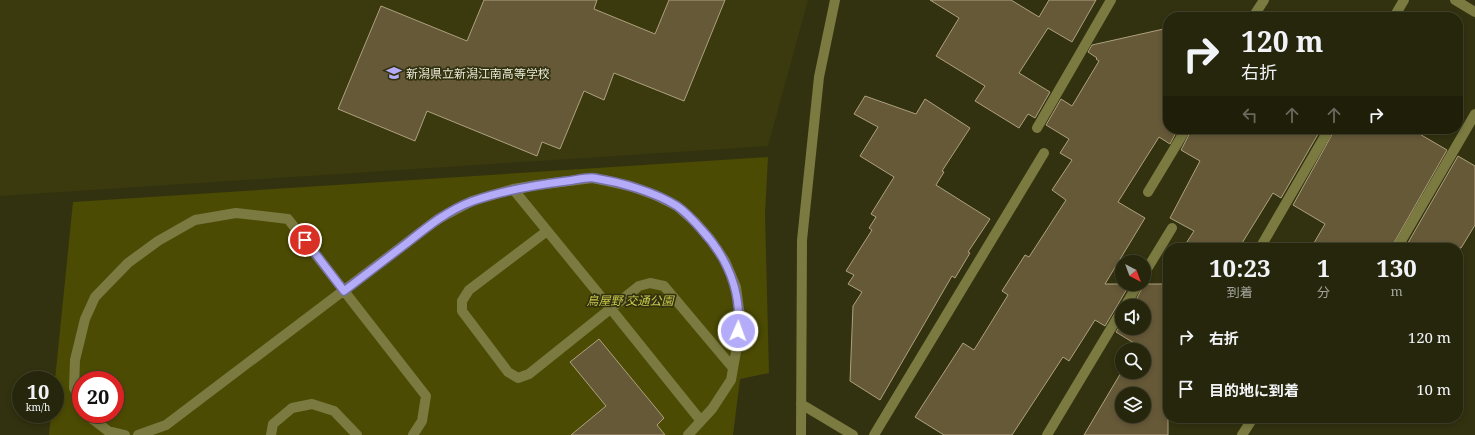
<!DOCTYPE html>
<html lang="ja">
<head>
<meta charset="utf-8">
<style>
	body { margin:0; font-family:"Noto Serif","Noto Sans JP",serif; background:#32321a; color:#f1f3f6; height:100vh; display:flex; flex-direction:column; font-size:15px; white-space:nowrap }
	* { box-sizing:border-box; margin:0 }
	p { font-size:13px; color:#a4a59d }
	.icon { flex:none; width:22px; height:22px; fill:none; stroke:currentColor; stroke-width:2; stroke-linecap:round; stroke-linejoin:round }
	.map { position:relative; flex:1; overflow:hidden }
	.panel { position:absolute; left:1163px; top:243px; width:300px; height:180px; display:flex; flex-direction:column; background:#26260c; border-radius:16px; box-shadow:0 2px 6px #0003,0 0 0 1px #42432d }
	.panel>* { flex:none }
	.hud { position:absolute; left:1163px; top:12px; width:300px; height:122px; border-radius:16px; box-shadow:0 2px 6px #0003,0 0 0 1px #42432d; background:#26260c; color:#f1f3f6; overflow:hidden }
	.needle { width:26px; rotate:139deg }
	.fabs { position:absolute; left:1115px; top:255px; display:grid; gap:8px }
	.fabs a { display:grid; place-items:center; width:36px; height:36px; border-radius:50%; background:#26260c; box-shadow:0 2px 6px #0003,0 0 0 1px #42432d; font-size:20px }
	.speed { position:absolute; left:12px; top:371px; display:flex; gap:8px; font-size:20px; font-weight:700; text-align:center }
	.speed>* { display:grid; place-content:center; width:52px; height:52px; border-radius:50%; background:#26260c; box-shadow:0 2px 6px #0003,0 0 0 1px #42432d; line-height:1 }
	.speed small { font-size:10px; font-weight:400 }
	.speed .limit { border:6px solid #d22; background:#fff; color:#111 }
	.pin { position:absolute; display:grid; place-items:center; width:34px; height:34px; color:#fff; margin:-17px; border:2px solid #fff; border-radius:50%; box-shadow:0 1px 4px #0007 }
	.me { position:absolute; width:44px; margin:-22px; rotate:2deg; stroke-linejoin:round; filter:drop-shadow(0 0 3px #0008) }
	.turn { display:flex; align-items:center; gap:14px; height:84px; padding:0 12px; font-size:18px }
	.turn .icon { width:52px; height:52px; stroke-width:2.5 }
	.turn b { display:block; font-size:28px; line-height:34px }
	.lanes { display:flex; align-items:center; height:38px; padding:0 12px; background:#0003; justify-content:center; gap:20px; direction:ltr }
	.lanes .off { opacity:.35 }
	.eta { display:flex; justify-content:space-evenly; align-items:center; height:68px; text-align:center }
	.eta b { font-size:24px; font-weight:700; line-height:28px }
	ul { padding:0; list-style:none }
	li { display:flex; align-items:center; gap:12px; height:52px; padding:0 12px }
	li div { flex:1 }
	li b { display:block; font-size:15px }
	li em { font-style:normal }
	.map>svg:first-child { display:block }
	.built { fill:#3a3a0e }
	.green { fill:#4c4b03; fill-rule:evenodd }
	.building { fill:#665938; stroke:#afa17e; fill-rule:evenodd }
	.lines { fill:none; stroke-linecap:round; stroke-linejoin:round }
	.minor { stroke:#7a7a41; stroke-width:10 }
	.route-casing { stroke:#7570a2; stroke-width:10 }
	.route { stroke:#b4acf9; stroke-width:7 }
	.labels { text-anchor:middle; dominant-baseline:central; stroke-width:3.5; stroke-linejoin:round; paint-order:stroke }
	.poi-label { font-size:12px; fill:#e8e9d6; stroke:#323210; text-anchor:start }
	.park-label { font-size:12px; font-style:italic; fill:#cac84b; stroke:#323210 }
</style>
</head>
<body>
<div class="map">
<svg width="1475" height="435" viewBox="0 0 1475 435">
	<rect width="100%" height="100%" fill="#323210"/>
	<!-- built -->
	<path class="built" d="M 0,0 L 808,0 L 768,146 L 0,196 Z"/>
	<!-- green -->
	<path class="green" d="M 768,157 L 765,214 L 769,373 L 740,379 L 733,435 L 49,435 L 51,414 L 55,414 L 55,380 L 73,202 ZM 81,380 L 115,380 L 115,414 L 81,414 Z"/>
	<!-- building -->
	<path class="building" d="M 484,0 L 597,0 L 594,9 L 655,34 L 669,0 L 725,0 L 684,101 L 614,73 L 604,100 L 584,91 L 560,149 L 542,142 L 537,156 L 427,111 L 415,141 L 338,109 L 381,6 L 467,41 Z
		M 930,0 L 1011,0 L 1039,17 L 1049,0 L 1096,0 L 1072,42 L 1048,28 L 1019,73 L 1050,92 L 1035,118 L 1028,114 L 1019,128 L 975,101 L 985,86 L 936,56 L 959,18 Z
		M 1168,28 L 1168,129 L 1178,129 L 1170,144 L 1159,137 L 1118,202 L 1145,218 L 1105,284 L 1130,284 L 1105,326 L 1095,320 L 1069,361 L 1063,357 L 1012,435 L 944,435 L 915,417 L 963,343 L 974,350 L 1008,295 L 1002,291 L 1025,255 L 1029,257 L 1066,200 L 1052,190 L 1072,160 L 1060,153 L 1069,139 L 1046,125 L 1061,99 L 1072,106 L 1099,61 L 1096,59 L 1097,58 L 1088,52 L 1092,45 Z
		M 865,96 L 916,114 L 925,99 L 970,128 L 942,171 L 944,172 L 936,185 L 990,219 L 968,252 L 970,253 L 955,278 L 952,276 L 880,400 L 850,381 L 853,306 L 862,292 L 848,284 L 854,275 L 846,271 L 872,230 L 869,228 L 876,217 L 871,214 L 894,177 L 860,156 L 878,127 L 854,114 Z
		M 1192,129 L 1321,129 L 1281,198 L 1273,193 L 1239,248 L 1183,248 L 1194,231 L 1170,218 L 1200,161 L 1181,150 Z
		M 1335,129 L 1411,129 L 1447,150 L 1391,248 L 1311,248 L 1325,224 L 1293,205 Z
		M 1458,156 L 1475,166 L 1475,225 L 1461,248 L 1405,248 Z
		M 1144,284 L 1168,284 L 1168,435 L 1084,435 L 1122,371 L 1144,372 L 1144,350 L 1134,350 L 1137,345 L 1116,332 L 1122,323 L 1122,328 L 1144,328 L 1144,306 L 1133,306 ZM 1122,394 L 1144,394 L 1144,416 L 1122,416 Z
		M 599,339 L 664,418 L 657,425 L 665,435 L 571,435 L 606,406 L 570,362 Z"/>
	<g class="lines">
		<!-- minor -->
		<path class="minor" d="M 1455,0 L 1475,12
			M 1253,17 L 1264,0
			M 1394,17 L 1404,0
			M 1037,128 L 1111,0
			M 513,189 L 611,309 L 701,421
			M 1148,192 L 1186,129
			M 547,231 L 469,290 L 462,301 L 462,311 L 508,372 L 518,378 L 529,374 L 639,286 L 650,283 L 664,286 L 733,368
			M 1260,248 L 1329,129
			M 1397,248 L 1475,114
			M 1144,274 L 1172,228
			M 1125,306 L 1138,284
			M 81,401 L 74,388 L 75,360 L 85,319 L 95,297 L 128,263 L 158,241 L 195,220 L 236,213 L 288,219 L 426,396 L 422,421 L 413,435
			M 801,404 L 853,435
			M 88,414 L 90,417 L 108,431 L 125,435
			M 138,435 L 166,425 L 438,219 L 472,201 L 513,189 L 537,185 L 593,178 L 630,186 L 655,195 L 677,206 L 696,223 L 710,239 L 725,261 L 736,287 L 740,316 L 737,346 L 731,380 L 712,409 L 688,435
			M 271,435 L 273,424 L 292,408 L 312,404 L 334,411 L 357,435
			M 801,435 L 802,240 L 819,77 L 835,0
			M 874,435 L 1044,153
			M 1047,435 L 1122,310
			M 1242,435 L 1253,418"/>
	</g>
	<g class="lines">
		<!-- route casing -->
		<g class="route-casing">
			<path id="route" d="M 305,240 L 344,291 C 365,275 386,259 407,243 C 427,227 448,210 473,201 C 504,190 535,185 567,181 C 576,180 586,177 594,178 C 620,182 655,192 677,206 C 686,212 694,221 701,229 C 727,257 742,292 738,331"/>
		</g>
		<!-- route -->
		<use href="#route" class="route"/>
	</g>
	<!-- icons -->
	<defs>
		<g id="school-bare" transform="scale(1.2)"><path d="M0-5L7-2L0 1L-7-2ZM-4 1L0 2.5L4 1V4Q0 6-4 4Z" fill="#b4acf9" stroke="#323210" stroke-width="2.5" paint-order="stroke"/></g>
	</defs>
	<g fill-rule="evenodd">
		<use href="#school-bare" x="394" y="73"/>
	</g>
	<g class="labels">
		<!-- poi labels -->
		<g class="poi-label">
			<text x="406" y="73">新潟県立新潟江南高等学校</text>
		</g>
		<!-- park labels -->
		<g class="park-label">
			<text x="630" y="300">鳥屋野 交通公園</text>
		</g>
	</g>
</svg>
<div class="fabs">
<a><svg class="needle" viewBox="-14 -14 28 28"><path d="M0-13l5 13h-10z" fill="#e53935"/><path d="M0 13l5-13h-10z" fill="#a4a59d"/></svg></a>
<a><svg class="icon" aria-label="sound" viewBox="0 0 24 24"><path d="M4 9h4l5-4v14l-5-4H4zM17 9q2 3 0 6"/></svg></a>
<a><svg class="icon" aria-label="search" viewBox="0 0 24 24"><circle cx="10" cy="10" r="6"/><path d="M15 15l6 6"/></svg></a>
<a><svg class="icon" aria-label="layers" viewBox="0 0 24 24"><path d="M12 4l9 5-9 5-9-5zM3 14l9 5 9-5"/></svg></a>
</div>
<div class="speed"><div>10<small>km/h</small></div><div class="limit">20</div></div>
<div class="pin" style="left:305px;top:240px;background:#d93025"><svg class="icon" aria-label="arrive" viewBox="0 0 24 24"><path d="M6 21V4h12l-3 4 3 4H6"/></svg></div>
<svg class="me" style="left:738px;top:331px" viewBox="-20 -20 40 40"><circle r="17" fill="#b4acf9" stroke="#fff" stroke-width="3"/><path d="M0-11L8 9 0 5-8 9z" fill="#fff"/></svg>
<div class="hud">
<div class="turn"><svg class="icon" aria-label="right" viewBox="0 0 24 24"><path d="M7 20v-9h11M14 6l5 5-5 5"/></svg><div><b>120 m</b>右折</div></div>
<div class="lanes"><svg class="icon off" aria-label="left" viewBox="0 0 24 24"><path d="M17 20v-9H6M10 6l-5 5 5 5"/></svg><svg class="icon off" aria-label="ahead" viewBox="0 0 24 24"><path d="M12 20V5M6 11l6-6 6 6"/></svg><svg class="icon off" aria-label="ahead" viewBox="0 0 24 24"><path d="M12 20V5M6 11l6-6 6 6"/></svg><svg class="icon" aria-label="right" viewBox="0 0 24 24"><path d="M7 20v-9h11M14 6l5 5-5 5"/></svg></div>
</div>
<section class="panel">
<div class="eta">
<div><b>10:23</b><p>到着</p></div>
<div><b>1</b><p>分</p></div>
<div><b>130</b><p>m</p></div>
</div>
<ul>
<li><svg class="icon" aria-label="right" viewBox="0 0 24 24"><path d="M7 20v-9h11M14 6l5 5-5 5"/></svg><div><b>右折</b></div><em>120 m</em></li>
<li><svg class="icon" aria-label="arrive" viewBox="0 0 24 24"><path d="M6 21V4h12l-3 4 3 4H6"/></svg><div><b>目的地に到着</b></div><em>10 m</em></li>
</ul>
</section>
</div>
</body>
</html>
